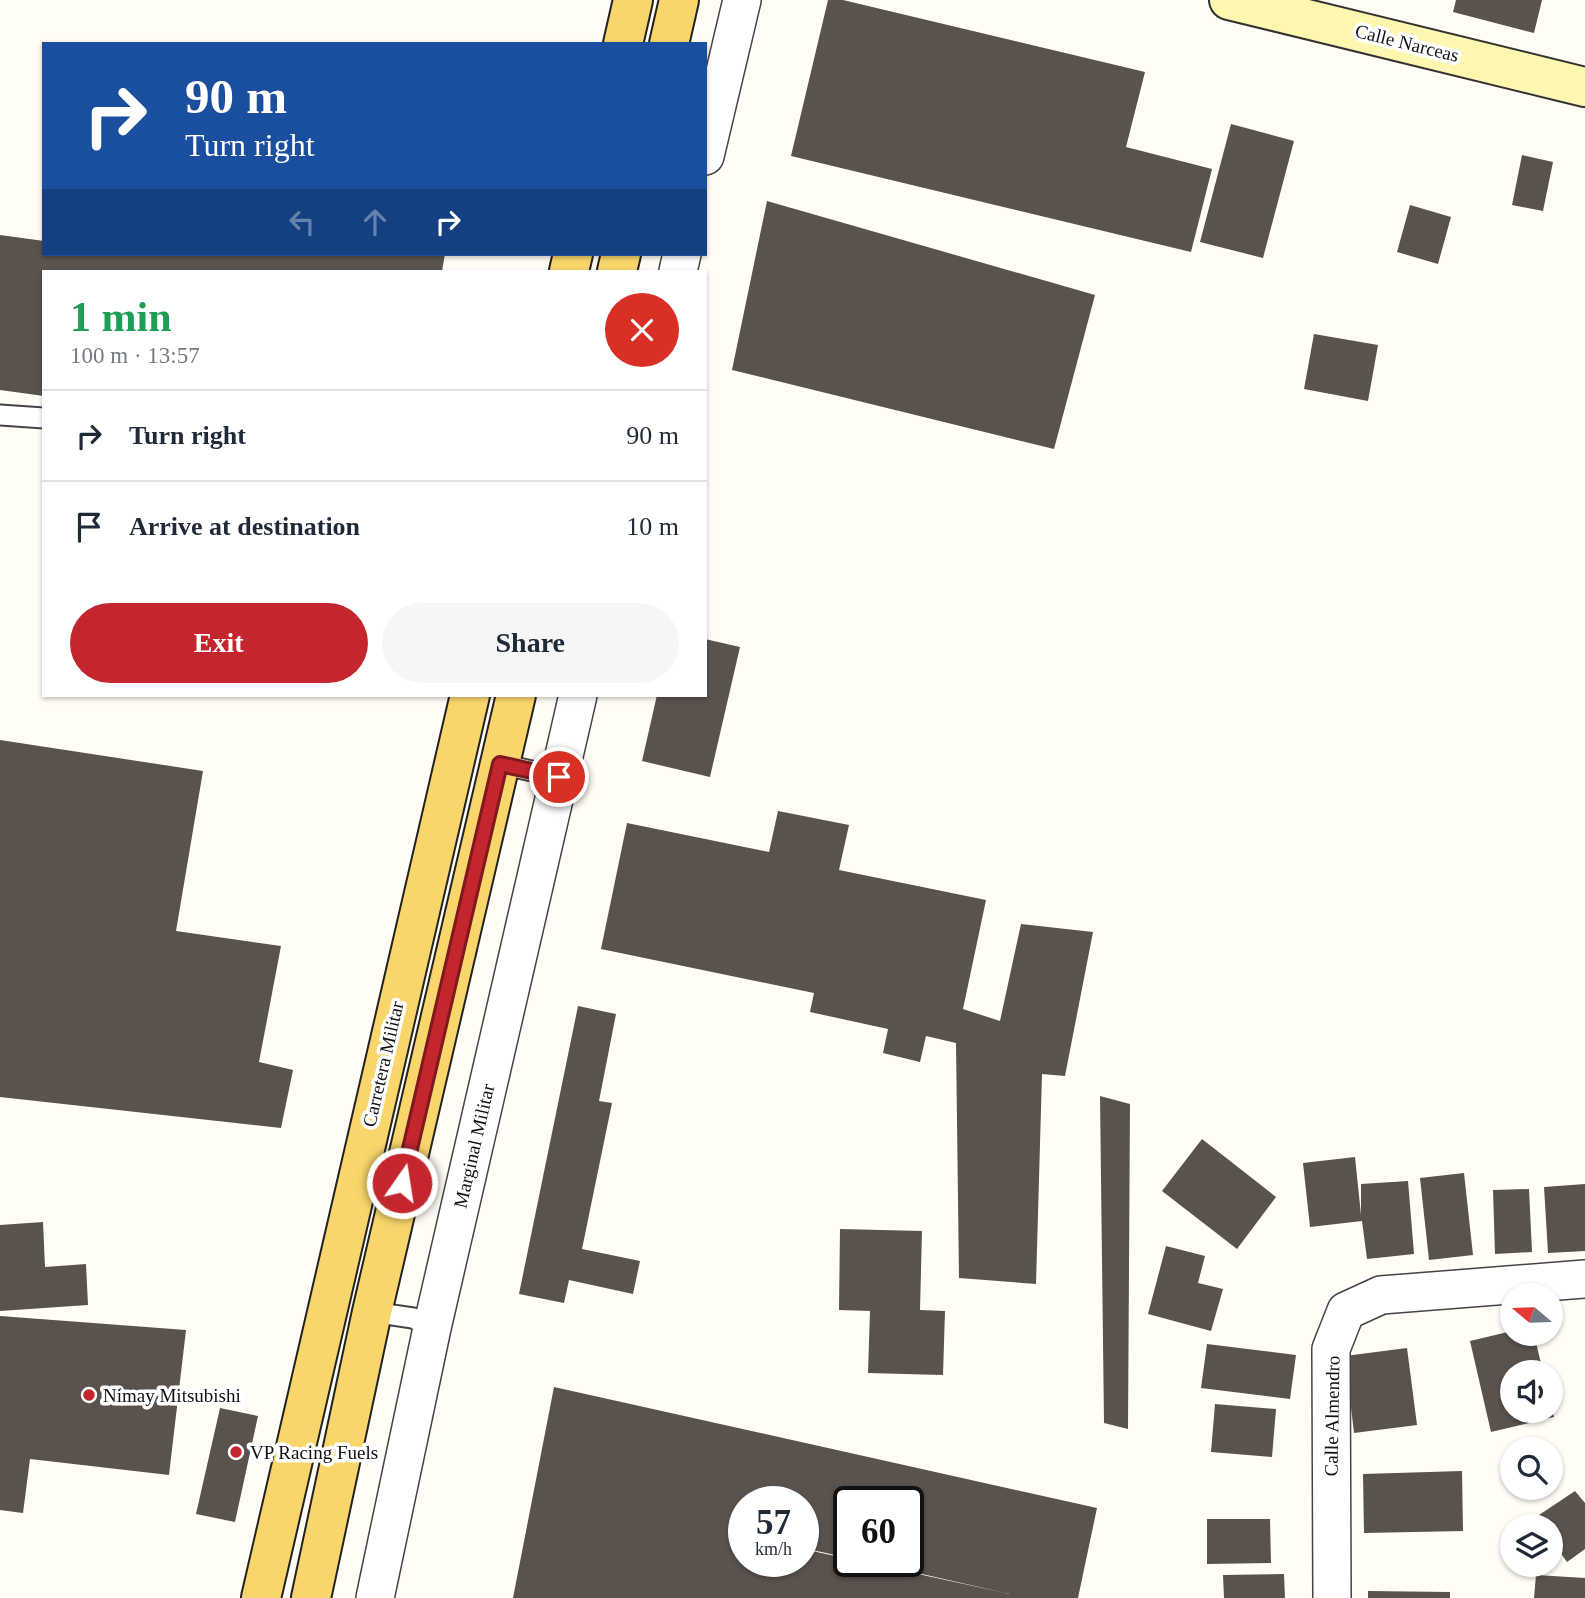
<!DOCTYPE html>
<html lang="en">
<head>
<meta charset="utf-8">
<style>
	body { margin:0; font-family:Georgia,serif; background:#f6f6f7; color:#1f2937; height:100vh; display:flex; flex-direction:column; font-size:26px; white-space:nowrap }
	* { box-sizing:border-box; margin:0 }
	p { font-size:23px; color:#747a83 }
	.icon { flex:none; width:38px; height:38px; fill:none; stroke:currentColor; stroke-width:2; stroke-linecap:round; stroke-linejoin:round }
	.map { position:relative; flex:1; overflow:hidden }
	.details { position:absolute; left:42px; top:270px; width:665px; height:427px; display:flex; flex-direction:column; background:#fff; border-radius:0px; box-shadow:0 2px 5px #0004 }
	.details>* { flex:none }
	.guide { position:absolute; left:42px; top:42px; width:665px; height:214px; border-radius:0px; box-shadow:0 2px 5px #0004; background:#1a4fa0; color:#fff; overflow:hidden }
	.needle { width:46px; rotate:289deg }
	.tools { position:absolute; left:1500px; top:1283px; display:grid; gap:14px }
	.tools a { display:grid; place-items:center; width:63px; height:63px; border-radius:50%; background:#fff; box-shadow:0 2px 5px #0004; font-size:35px }
	.speed { position:absolute; left:728px; top:1486px; display:flex; gap:14px; font-size:35px; font-weight:700; text-align:center }
	.speed>* { display:grid; place-content:center; width:91px; height:91px; border-radius:50%; background:#fff; box-shadow:0 2px 5px #0004; line-height:1 }
	.speed small { font-size:18px; font-weight:400 }
	.speed .limit { border:4px solid #111; border-radius:10px; background:#fff; color:#111 }
	.pin { position:absolute; display:grid; place-items:center; width:60px; height:60px; color:#fff; margin:-30px; border:4px solid #fff; border-radius:50%; box-shadow:0 2px 7px #0007 }
	.me { position:absolute; width:77px; margin:-38px; rotate:13deg; stroke-linejoin:round; filter:drop-shadow(0 0 5px #0008) }
	.turn { display:flex; align-items:center; gap:24px; height:147px; padding:0 28px; font-size:32px }
	.turn .icon { width:91px; height:91px; stroke-width:2.5 }
	.turn b { display:block; font-size:49px; line-height:60px }
	.lanes { display:flex; align-items:center; height:66px; padding:0 28px; background:#0003; justify-content:center; gap:35px; direction:ltr }
	.lanes .off { opacity:.35 }
	.round { display:grid; place-items:center; flex:none; width:74px; height:74px; border-radius:37px; background:#f6f6f7 }
	.headline { display:flex; align-items:center; justify-content:space-between; height:119px; padding:0 28px }
	h1 { font-size:42px; font-weight:800; line-height:52px; color:#1e9e55 }
	.button { display:flex; gap:14px; margin-top:auto; padding:14px 28px }
	.button a { flex:1; height:80px; border-radius:42px; background:#c4262e; color:#fff; font-size:28px; font-weight:800; line-height:80px; text-align:center }
	.button a+a { background:#f6f6f7; color:#1f2937 }
	ul { padding:0; list-style:none }
	li { display:flex; align-items:center; gap:21px; height:91px; padding:0 28px; border-top:2px solid #e0e1e3 }
	li div { flex:1 }
	li b { display:block; font-size:26px }
	li em { font-style:normal }
	.map>svg:first-child { display:block }
	.building { fill:#5a524d; fill-rule:evenodd }
	.lines { fill:none; stroke-linecap:round; stroke-linejoin:round }
	.lane-casing { stroke:#444; stroke-width:23 }
	.street-casing { stroke:#444; stroke-width:40 }
	.secondary-casing { stroke:#333; stroke-width:42 }
	.primary-casing { stroke:#222; stroke-width:42 }
	.lane { stroke:#fff; stroke-width:19 }
	.street { stroke:#fff; stroke-width:37 }
	.secondary { stroke:#fff6b0; stroke-width:38 }
	.primary { stroke:#f9d66b; stroke-width:38 }
	.route-casing { stroke:#7f191e; stroke-width:18 }
	.route { stroke:#c4262e; stroke-width:12 }
	.poi-dot { fill:#c4262e; stroke:#fff; stroke-width:2.5 }
	.labels { text-anchor:middle; dominant-baseline:central; stroke-width:7; stroke-linejoin:round; paint-order:stroke }
	.street-label { font-size:19px; fill:#111; stroke:#fff }
	.poi-label { font-size:19px; fill:#111; stroke:#fff; text-anchor:start }
</style>
</head>
<body>
<div class="map">
<svg width="1585" height="1598" viewBox="0 0 1585 1598">
	<rect width="100%" height="100%" fill="#fffdf5"/>
	<!-- building -->
	<path class="building" d="M 828,0 L 843,0 L 1145,72 L 1126,147 L 1212,169 L 1191,252 L 791,156 Z
		M 1456,0 L 1542,0 L 1534,33 L 1453,12 Z
		M 1231,124 L 1294,141 L 1263,258 L 1200,242 Z
		M 1522,155 L 1553,162 L 1543,211 L 1512,205 Z
		M 767,201 L 1095,295 L 1054,449 L 732,370 Z
		M 1410,205 L 1451,217 L 1438,264 L 1397,252 Z
		M 0,235 L 44,241 L 44,254 L 445,254 L 442,271 L 44,271 L 44,396 L 0,390 Z
		M 1314,334 L 1378,345 L 1368,401 L 1304,389 Z
		M 705,639 L 740,647 L 710,777 L 642,761 L 657,695 L 705,695 Z
		M 0,740 L 203,771 L 176,931 L 281,946 L 259,1062 L 293,1070 L 281,1128 L 0,1097 Z
		M 778,811 L 849,825 L 839,870 L 986,900 L 963,1009 L 1000,1021 L 1021,924 L 1093,932 L 1065,1076 L 1042,1074 L 1036,1284 L 959,1278 L 956,1043 L 926,1036 L 920,1062 L 883,1053 L 888,1029 L 810,1012 L 814,993 L 601,949 L 627,823 L 769,852 Z
		M 578,1006 L 616,1014 L 599,1101 L 612,1103 L 582,1249 L 640,1261 L 633,1294 L 569,1280 L 564,1303 L 519,1294 Z
		M 1100,1096 L 1130,1104 L 1128,1429 L 1104,1423 Z
		M 1202,1139 L 1276,1197 L 1237,1249 L 1162,1191 Z
		M 1355,1157 L 1361,1215 L 1361,1184 L 1408,1181 L 1414,1254 L 1367,1259 L 1362,1221 L 1310,1227 L 1303,1163 Z
		M 1464,1173 L 1473,1255 L 1429,1260 L 1420,1178 Z
		M 1585,1184 L 1585,1251 L 1548,1253 L 1544,1187 Z
		M 1529,1189 L 1532,1252 L 1495,1254 L 1493,1190 Z
		M 43,1222 L 45,1267 L 86,1264 L 88,1305 L 0,1311 L 0,1225 Z
		M 840,1229 L 922,1231 L 920,1310 L 945,1311 L 943,1375 L 868,1373 L 870,1311 L 839,1310 Z
		M 1166,1246 L 1205,1256 L 1198,1283 L 1223,1289 L 1211,1331 L 1148,1314 Z
		M 0,1316 L 186,1330 L 169,1475 L 30,1459 L 23,1513 L 0,1510 Z
		M 1512,1331 L 1512,1334 L 1534,1334 L 1543,1372 L 1512,1372 L 1512,1410 L 1552,1410 L 1554,1417 L 1491,1432 L 1470,1341 Z
		M 1207,1344 L 1296,1355 L 1290,1399 L 1201,1388 Z
		M 1407,1348 L 1417,1425 L 1354,1433 L 1345,1356 Z
		M 554,1387 L 1097,1508 L 1078,1598 L 513,1598 ZM 744,1502 L 803,1502 L 803,1548 L 849,1558 L 849,1502 L 908,1502 L 908,1561 L 869,1562 L 1010,1594 L 803,1549 L 803,1561 L 744,1561 Z
		M 1215,1404 L 1276,1409 L 1272,1457 L 1211,1452 Z
		M 220,1408 L 258,1416 L 235,1522 L 196,1514 Z
		M 1462,1471 L 1463,1531 L 1364,1533 L 1363,1474 Z
		M 1575,1491 L 1585,1503 L 1585,1549 L 1567,1562 L 1550,1538 L 1550,1526 L 1542,1526 L 1536,1517 Z
		M 1207,1519 L 1270,1519 L 1271,1563 L 1207,1564 Z
		M 1284,1574 L 1285,1598 L 1224,1598 L 1223,1575 Z
		M 1536,1575 L 1585,1578 L 1585,1598 L 1534,1598 Z
		M 1368,1591 L 1450,1592 L 1450,1598 L 1368,1598 Z"/>
	<g class="lines">
		<!-- lane casing -->
		<g class="lane-casing">
			<path id="lane" d="M 0,415 L 44,418
				M 500,764 L 559,777
				M 372,1312 L 413,1318 L 432,1328"/>
		</g>
		<!-- street casing -->
		<g class="street-casing">
			<path id="street" d="M 705,156 L 742,0
				M 678,271 L 682,254
				M 375,1598 L 432,1328 L 578,695
				M 1332,1598 L 1331,1349 L 1346,1311 L 1381,1295 L 1585,1279"/>
		</g>
		<!-- secondary casing -->
		<g class="secondary-casing">
			<path id="secondary" d="M 1229,0 L 1585,87"/>
		</g>
		<!-- primary casing -->
		<g class="primary-casing">
			<path id="primary" d="M 623,44 L 633,0
				M 669,44 L 679,0
				M 569,271 L 573,254
				M 617,271 L 621,254
				M 261,1598 L 470,695
				M 311,1598 L 372,1312 L 516,695"/>
		</g>
		<!-- lane -->
		<use href="#lane" class="lane"/>
		<!-- street -->
		<use href="#street" class="street"/>
		<!-- secondary -->
		<use href="#secondary" class="secondary"/>
		<!-- primary -->
		<use href="#primary" class="primary"/>
	</g>
	<g class="lines">
		<!-- route casing -->
		<g class="route-casing">
			<path id="route" d="M 402,1183 L 500,764 L 559,777"/>
		</g>
		<!-- route -->
		<use href="#route" class="route"/>
	</g>
	<!-- markers -->
	<g class="poi-dot">
		<circle cx="89" cy="1395" r="7"/>
		<circle cx="236" cy="1452" r="7"/>
	</g>
	<g class="labels">
		<!-- street labels -->
		<g class="street-label">
			<text transform="translate(1407 43) rotate(14)">Calle Narceas</text>
			<text transform="translate(383 1064) rotate(-77)">Carretera Militar</text>
			<text transform="translate(474 1146) rotate(-77)">Marginal Militar</text>
			<text transform="translate(1332 1416) rotate(-89)">Calle Almendro</text>
		</g>
		<!-- poi labels -->
		<g class="poi-label">
			<text x="103" y="1395">Nimay Mitsubishi</text>
			<text x="250" y="1452">VP Racing Fuels</text>
		</g>
	</g>
</svg>
<div class="tools">
<a><svg class="needle" viewBox="-14 -14 28 28"><path d="M0-13l5 13h-10z" fill="#e53935"/><path d="M0 13l5-13h-10z" fill="#747a83"/></svg></a>
<a><svg class="icon" aria-label="sound" viewBox="0 0 24 24"><path d="M4 9h4l5-4v14l-5-4H4zM17 9q2 3 0 6"/></svg></a>
<a><svg class="icon" aria-label="search" viewBox="0 0 24 24"><circle cx="10" cy="10" r="6"/><path d="M15 15l6 6"/></svg></a>
<a><svg class="icon" aria-label="layers" viewBox="0 0 24 24"><path d="M12 4l9 5-9 5-9-5zM3 14l9 5 9-5"/></svg></a>
</div>
<div class="speed"><div>57<small>km/h</small></div><div class="limit">60</div></div>
<div class="pin" style="left:559px;top:777px;background:#d93025"><svg class="icon" aria-label="arrive" viewBox="0 0 24 24"><path d="M6 21V4h12l-3 4 3 4H6"/></svg></div>
<svg class="me" style="left:402px;top:1183px" viewBox="-20 -20 40 40"><circle r="17" fill="#c4262e" stroke="#fff" stroke-width="3"/><path d="M0-11L8 9 0 5-8 9z" fill="#fff"/></svg>
<div class="guide">
<div class="turn"><svg class="icon" aria-label="right" viewBox="0 0 24 24"><path d="M7 20v-9h11M14 6l5 5-5 5"/></svg><div><b>90 m</b>Turn right</div></div>
<div class="lanes"><svg class="icon off" aria-label="left" viewBox="0 0 24 24"><path d="M17 20v-9H6M10 6l-5 5 5 5"/></svg><svg class="icon off" aria-label="ahead" viewBox="0 0 24 24"><path d="M12 20V5M6 11l6-6 6 6"/></svg><svg class="icon" aria-label="right" viewBox="0 0 24 24"><path d="M7 20v-9h11M14 6l5 5-5 5"/></svg></div>
</div>
<section class="details">
<div class="headline"><div><h1>1 min</h1><p>100 m · 13:57</p></div><a class="round" style="background:#d93025;color:#fff"><svg class="icon" aria-label="close" viewBox="0 0 24 24"><path d="M6 6l12 12M18 6L6 18"/></svg></a></div>
<ul>
<li><svg class="icon" aria-label="right" viewBox="0 0 24 24"><path d="M7 20v-9h11M14 6l5 5-5 5"/></svg><div><b>Turn right</b></div><em>90 m</em></li>
<li><svg class="icon" aria-label="arrive" viewBox="0 0 24 24"><path d="M6 21V4h12l-3 4 3 4H6"/></svg><div><b>Arrive at destination</b></div><em>10 m</em></li>
</ul>
<div class="button"><a>Exit</a><a>Share</a></div>
</section>
</div>
</body>
</html>
